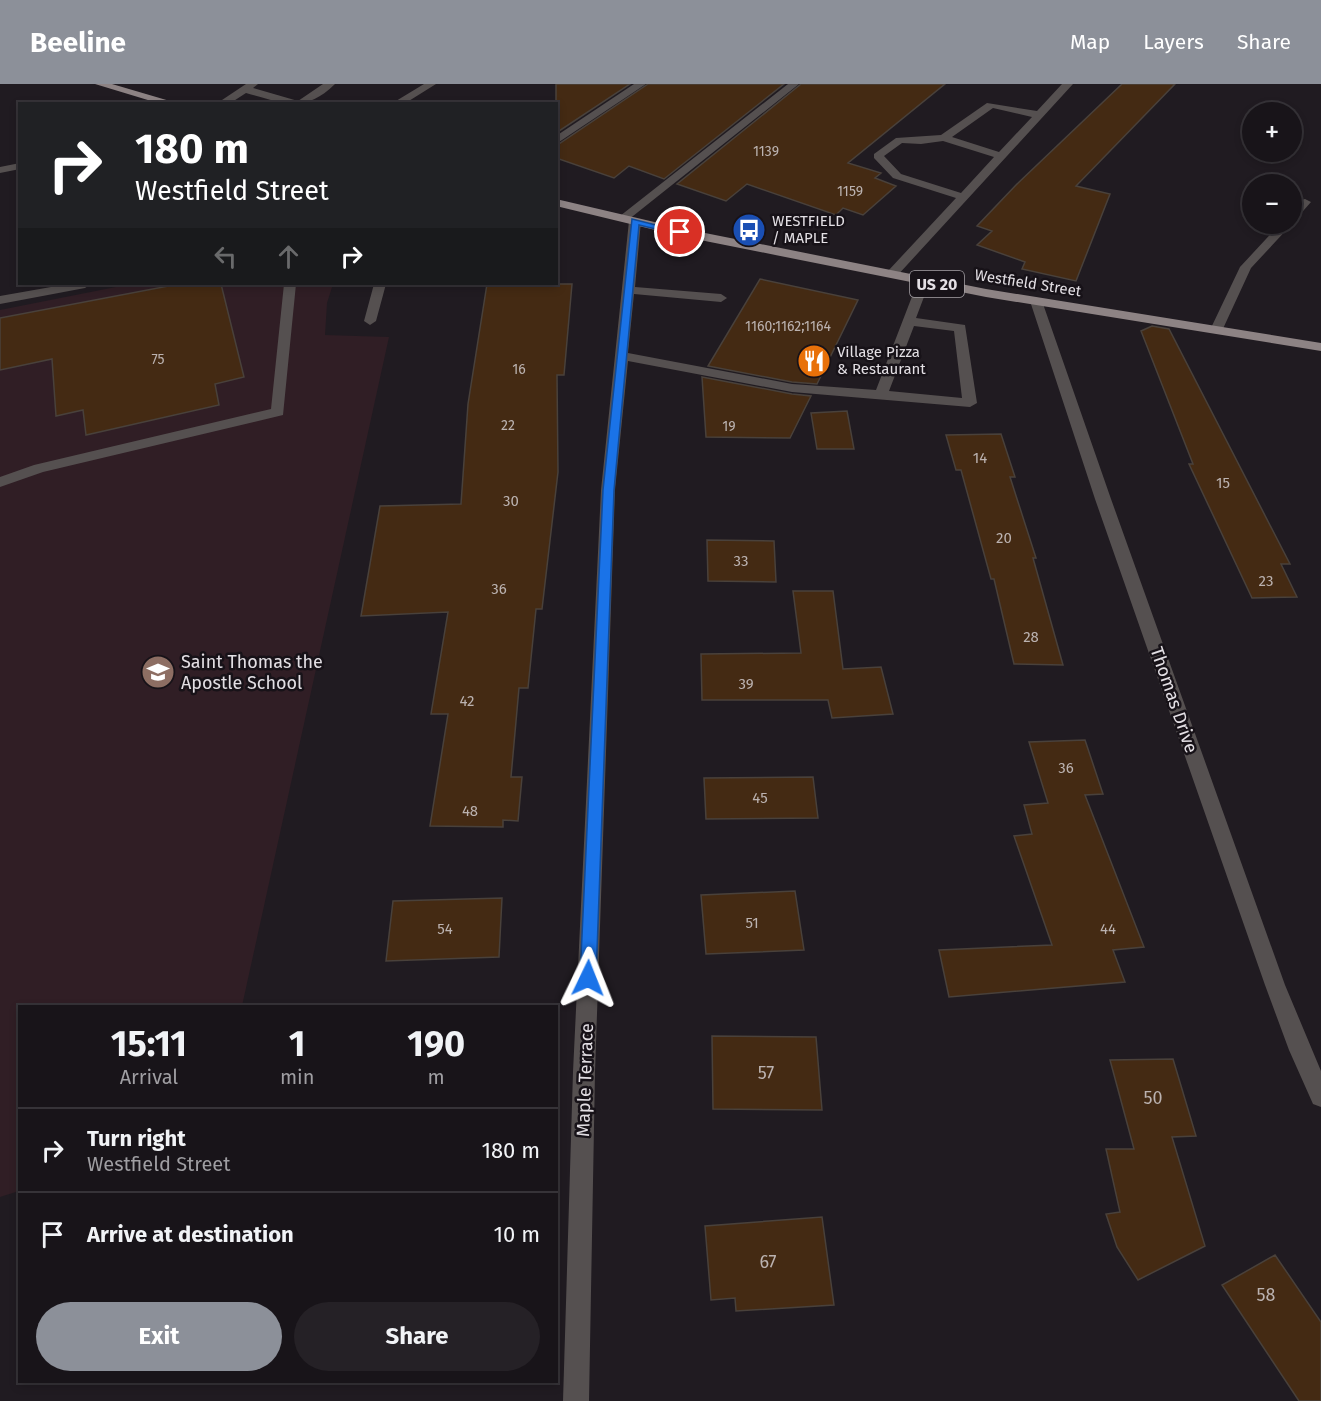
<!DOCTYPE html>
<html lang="en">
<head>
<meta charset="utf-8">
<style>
	body { margin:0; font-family:"Fira Sans",sans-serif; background:#252126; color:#f1f3f6; height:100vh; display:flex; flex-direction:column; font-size:22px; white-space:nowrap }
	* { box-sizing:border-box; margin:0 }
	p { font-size:20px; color:#9f9ea2 }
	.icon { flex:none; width:33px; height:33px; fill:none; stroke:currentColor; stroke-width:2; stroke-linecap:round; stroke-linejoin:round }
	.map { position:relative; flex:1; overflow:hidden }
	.drawer { position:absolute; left:18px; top:921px; width:540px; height:378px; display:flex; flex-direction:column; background:#181419; border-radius:0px; box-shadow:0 3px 9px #0003,0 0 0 2px #363338 }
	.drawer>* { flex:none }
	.banner { position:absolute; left:18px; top:18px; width:540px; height:183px; border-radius:0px; box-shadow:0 3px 9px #0003,0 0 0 2px #363338; background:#202124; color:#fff; overflow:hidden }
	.tools { position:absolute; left:1242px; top:18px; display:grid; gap:12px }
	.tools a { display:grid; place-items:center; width:60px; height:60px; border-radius:50%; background:#181419; box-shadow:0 3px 9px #0003,0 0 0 2px #363338; font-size:30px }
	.pin { position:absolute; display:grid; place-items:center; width:51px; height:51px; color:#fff; margin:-26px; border:3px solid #fff; border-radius:50%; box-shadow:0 2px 6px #0007 }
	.me { position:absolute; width:66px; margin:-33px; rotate:2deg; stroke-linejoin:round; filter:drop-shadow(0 0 4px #0008) }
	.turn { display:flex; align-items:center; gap:21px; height:126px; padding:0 18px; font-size:27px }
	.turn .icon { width:78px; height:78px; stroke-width:2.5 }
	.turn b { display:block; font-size:42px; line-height:51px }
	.lanes { display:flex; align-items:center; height:57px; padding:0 18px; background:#0003; justify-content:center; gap:30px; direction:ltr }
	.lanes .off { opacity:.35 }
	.eta { display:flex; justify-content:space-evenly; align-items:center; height:102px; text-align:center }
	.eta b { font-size:36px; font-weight:700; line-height:42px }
	.primary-button { display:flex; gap:12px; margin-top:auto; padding:12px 18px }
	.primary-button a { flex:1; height:69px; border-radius:36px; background:#8c9099; color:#fff; font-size:24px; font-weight:700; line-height:69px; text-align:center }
	.primary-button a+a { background:#252126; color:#f1f3f6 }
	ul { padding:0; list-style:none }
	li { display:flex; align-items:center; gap:18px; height:84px; padding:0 18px; border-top:2px solid #363338 }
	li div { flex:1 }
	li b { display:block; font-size:22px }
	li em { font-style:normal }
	header { display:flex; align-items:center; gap:36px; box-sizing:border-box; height:84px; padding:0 30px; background:#8c9099; color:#fff }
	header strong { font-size:28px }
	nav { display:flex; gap:33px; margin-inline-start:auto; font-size:21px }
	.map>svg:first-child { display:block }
	.education { fill:#301e25 }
	.building { fill:#442a13; stroke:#49413b; stroke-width:1.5 }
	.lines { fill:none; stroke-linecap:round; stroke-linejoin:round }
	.minor { fill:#555050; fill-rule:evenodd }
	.major { fill:#8d8384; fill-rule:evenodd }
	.route { fill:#1a73e8; stroke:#114b97; stroke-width:1.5 }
	.labels { text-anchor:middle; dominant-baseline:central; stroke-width:5; stroke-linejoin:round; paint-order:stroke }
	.far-number-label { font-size:14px; fill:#bbb2b0 }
	.far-poi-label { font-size:15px; fill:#e3dfe4; stroke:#171218; text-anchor:start }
	.far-street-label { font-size:15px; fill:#e3dfe4; stroke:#171218 }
	.number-label { font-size:15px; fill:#bbb2b0 }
	.shield { fill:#171218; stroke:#a6a2a7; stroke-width:1.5 }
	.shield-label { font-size:16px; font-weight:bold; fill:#e3dfe4 }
	.poi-label { font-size:18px; fill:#e3dfe4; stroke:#171218; text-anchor:start }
	.street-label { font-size:18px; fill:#e3dfe4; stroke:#171218 }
	.near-number-label { font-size:18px; fill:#bbb2b0 }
</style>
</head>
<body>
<header>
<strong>Beeline</strong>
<nav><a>Map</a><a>Layers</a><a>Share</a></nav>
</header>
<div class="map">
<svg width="1321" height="1317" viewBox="0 0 1321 1317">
	<rect width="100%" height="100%" fill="#201b21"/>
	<!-- education -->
	<path class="education" d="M 131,200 L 333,200 L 327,219 L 325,251 L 389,253 L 242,922 L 20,922 L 19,1107 L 0,1113 L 0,226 Z"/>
	<!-- building -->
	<path class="building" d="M 556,0 L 630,0 L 556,49 Z
		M 648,0 L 784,0 L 664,95 L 629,82 L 614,94 L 556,74 L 556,62 Z
		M 801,0 L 945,0 L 848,79 L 881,89 L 875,94 L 896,102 L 863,131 L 843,124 L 836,131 L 747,100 L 726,117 L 677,100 Z
		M 1122,0 L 1175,0 L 1076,102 L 1110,110 L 1076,197 L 1022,185 L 1025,178 L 977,161 L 992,147 L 977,142 L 1016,101 Z
		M 760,195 L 858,216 L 817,300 L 792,298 L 708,282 Z
		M 179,200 L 221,200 L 244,293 L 215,300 L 219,321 L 86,351 L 83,326 L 56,332 L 52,275 L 0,286 L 0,234 Z
		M 487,200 L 572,200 L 564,291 L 557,291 L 558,388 L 542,525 L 536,525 L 528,604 L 519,604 L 511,693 L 522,693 L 518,737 L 503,736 L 503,743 L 430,742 L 448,630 L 431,630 L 448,528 L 361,532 L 380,422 L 461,420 L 468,320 Z
		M 1152,242 L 1169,245 L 1290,480 L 1281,480 L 1297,513 L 1252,514 L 1189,380 L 1193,380 L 1141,247 Z
		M 702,293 L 792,310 L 811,312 L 790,354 L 706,353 Z
		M 847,327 L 854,365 L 817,365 L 811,329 Z
		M 1001,350 L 1015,393 L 1010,393 L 1036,474 L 1033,474 L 1063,581 L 1014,580 L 994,495 L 991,495 L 961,386 L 956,386 L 946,351 Z
		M 707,456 L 774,457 L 776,498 L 708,497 Z
		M 793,507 L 833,507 L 843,585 L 881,583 L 893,630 L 832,634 L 828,616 L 702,616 L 701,570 L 801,569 Z
		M 1085,656 L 1103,710 L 1085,711 L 1144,863 L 1113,866 L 1125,898 L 949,913 L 939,866 L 1052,861 L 1014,752 L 1032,750 L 1024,721 L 1048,719 L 1029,658 Z
		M 813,693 L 818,734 L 706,735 L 704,694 Z
		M 795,807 L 804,866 L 706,870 L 701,811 Z
		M 502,814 L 499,873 L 386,877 L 393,817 Z
		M 712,952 L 816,953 L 822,1026 L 713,1025 Z
		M 1173,975 L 1196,1052 L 1172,1053 L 1205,1162 L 1138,1196 L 1117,1163 L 1106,1130 L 1120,1128 L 1106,1065 L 1134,1065 L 1110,976 Z
		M 822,1133 L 834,1221 L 736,1227 L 735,1214 L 711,1216 L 705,1142 Z
		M 1275,1171 L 1321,1238 L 1321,1317 L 1299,1317 L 1222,1201 Z"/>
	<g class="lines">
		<!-- minor -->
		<path class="minor" d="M 246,0 L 258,0 L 253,4 L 298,17 L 323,0 L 335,0 C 305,30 282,19 246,9 L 229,20 L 216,20 Z
			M 424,0 L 436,0 L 404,20 L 391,20 Z
			M 634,0 L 646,0 L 556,60 L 556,52 Z
			M 788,0 L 799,0 L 628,136 L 620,136 L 620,132 Z
			M 1062,0 L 1073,0 L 896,193 L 888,193 L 886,190 L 888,187 L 956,114 L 893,94 L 874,74 L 874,70 L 896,54 L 941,51 L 987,19 L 1037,27 ZM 993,24 L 1032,33 L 999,68 L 952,53 ZM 943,57 L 994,73 L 961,109 L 901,90 L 884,72 L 902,59 L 921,60 Z
			M 20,79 L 20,85 L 0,89 L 0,83 Z
			M 1305,115 L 1311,118 L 1296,135 L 1292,136 L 1292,126 L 1301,116 Z
			M 635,134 L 641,137 L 635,203 L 721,210 L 727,214 L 721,218 L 634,210 L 628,269 L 792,300 L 876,306 L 918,197 L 924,193 L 930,197 L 916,234 L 965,241 L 977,319 L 970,323 L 792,308 L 628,277 L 615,406 L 595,988 L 589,1317 L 563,1317 L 573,988 L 601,406 L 629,137 ZM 914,242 L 954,247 L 962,314 L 889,307 Z
			M 1292,139 L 1292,140 L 1290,142 L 1251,184 L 1221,249 L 1211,249 L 1210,246 L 1240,183 L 1280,140 Z
			M 68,200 L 91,200 L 85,204 L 0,220 L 0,212 Z
			M 284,200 L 296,200 L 283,331 L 43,388 L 0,403 L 0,393 L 34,381 L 271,325 Z
			M 374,200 L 386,200 L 376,237 L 370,241 L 364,237 Z
			M 1036,213 L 1042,217 L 1111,415 L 1285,901 L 1321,987 L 1321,1023 L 1313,1020 L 1289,966 L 1265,901 L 1095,415 L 1030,217 Z"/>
		<!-- major -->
		<path class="major" d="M 95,0 L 112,0 L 180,20 L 161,20 Z
			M 556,115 L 680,144 L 986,205 L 1321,259 L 1321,267 L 986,213 L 680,152 L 556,122 Z"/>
	</g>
	<!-- route -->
	<path class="route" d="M 632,135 L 684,148 L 680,151 L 639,141 L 614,406 L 596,894 L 594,900 L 588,902 L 583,900 L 580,894 L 603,406 Z"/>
	<!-- icons -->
	<defs>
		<g id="bus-disc" transform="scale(1.725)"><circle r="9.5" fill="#1a4fb4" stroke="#171218"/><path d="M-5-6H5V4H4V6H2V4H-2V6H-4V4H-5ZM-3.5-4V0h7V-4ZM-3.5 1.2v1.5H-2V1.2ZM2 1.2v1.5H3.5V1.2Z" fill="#fff"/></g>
		<g id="restaurant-disc" transform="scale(1.725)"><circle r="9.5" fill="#e8710a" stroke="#171218"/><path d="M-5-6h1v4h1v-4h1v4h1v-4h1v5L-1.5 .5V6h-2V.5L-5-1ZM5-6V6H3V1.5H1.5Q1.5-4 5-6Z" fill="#fff"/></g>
		<g id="school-disc" transform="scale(1.725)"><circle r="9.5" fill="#8d6e63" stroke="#171218"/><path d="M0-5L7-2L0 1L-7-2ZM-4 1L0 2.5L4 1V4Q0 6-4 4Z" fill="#fff"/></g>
	</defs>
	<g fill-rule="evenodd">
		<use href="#bus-disc" x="749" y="146"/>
		<use href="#restaurant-disc" x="814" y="277"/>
		<use href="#school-disc" x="158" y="588"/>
	</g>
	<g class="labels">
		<!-- far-number labels -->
		<g class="far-number-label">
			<text x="766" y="67">1139</text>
			<text x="850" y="107">1159</text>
			<text x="788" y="242">1160;1162;1164</text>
			<text x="158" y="275">75</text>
			<text x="519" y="285">16</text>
			<text x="508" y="341">22</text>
			<text x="729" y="342">19</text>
		</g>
		<!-- far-poi labels -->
		<g class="far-poi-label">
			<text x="772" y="137">WESTFIELD<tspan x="772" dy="17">/ MAPLE</tspan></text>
			<text x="837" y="268">Village Pizza<tspan x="837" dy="17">&amp; Restaurant</tspan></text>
		</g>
		<!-- far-street labels -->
		<g class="far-street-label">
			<text transform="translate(1028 199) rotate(9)">Westfield Street</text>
		</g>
		<!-- number labels -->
		<g class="number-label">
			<text x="980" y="374">14</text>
			<text x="1223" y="399">15</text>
			<text x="511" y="417">30</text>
			<text x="1004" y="454">20</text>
			<text x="741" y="477">33</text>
			<text x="1266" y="497">23</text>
			<text x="499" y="505">36</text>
			<text x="1031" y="553">28</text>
			<text x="746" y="600">39</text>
			<text x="467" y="617">42</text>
			<text x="1066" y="684">36</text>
			<text x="760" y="714">45</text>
			<text x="470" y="727">48</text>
			<text x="752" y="839">51</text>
			<text x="445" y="845">54</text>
			<text x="1108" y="845">44</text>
		</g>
		<!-- shield labels -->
		<rect class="shield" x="910" y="187" width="54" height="26" rx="4.5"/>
		<g class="shield-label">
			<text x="937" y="200">US 20</text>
		</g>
		<!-- poi labels -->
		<g class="poi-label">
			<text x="181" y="578">Saint Thomas the<tspan x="181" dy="21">Apostle School</tspan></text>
		</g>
		<!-- street labels -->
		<g class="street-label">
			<text transform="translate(1174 616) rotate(71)">Thomas Drive</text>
			<text transform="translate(585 996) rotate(-88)">Maple Terrace</text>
		</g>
		<!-- near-number labels -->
		<g class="near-number-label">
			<text x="766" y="989">57</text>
			<text x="1153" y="1014">50</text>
			<text x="768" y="1178">67</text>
			<text x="1266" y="1211">58</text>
		</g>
	</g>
</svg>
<div class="tools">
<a>+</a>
<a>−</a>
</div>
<div class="pin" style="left:680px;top:148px;background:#d93025"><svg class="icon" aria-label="arrive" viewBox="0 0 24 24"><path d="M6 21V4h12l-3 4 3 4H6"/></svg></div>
<svg class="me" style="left:588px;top:894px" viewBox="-20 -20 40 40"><path d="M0-17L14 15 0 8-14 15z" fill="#1a73e8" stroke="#fff" stroke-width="4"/></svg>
<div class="banner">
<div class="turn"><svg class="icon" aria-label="right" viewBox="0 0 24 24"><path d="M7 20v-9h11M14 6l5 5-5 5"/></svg><div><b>180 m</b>Westfield Street</div></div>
<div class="lanes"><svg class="icon off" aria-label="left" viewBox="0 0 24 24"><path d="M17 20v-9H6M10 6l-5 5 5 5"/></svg><svg class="icon off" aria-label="ahead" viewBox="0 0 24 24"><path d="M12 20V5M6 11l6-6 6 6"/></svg><svg class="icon" aria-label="right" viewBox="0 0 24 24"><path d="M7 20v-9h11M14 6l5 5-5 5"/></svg></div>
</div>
<section class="drawer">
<div class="eta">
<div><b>15:11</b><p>Arrival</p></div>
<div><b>1</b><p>min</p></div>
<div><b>190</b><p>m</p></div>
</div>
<ul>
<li><svg class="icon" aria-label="right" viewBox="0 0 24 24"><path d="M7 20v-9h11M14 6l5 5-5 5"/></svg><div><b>Turn right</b><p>Westfield Street</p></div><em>180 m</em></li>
<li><svg class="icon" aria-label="arrive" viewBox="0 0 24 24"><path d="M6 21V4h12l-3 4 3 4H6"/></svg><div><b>Arrive at destination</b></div><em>10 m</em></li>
</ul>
<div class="primary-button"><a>Exit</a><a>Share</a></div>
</section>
</div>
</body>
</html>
